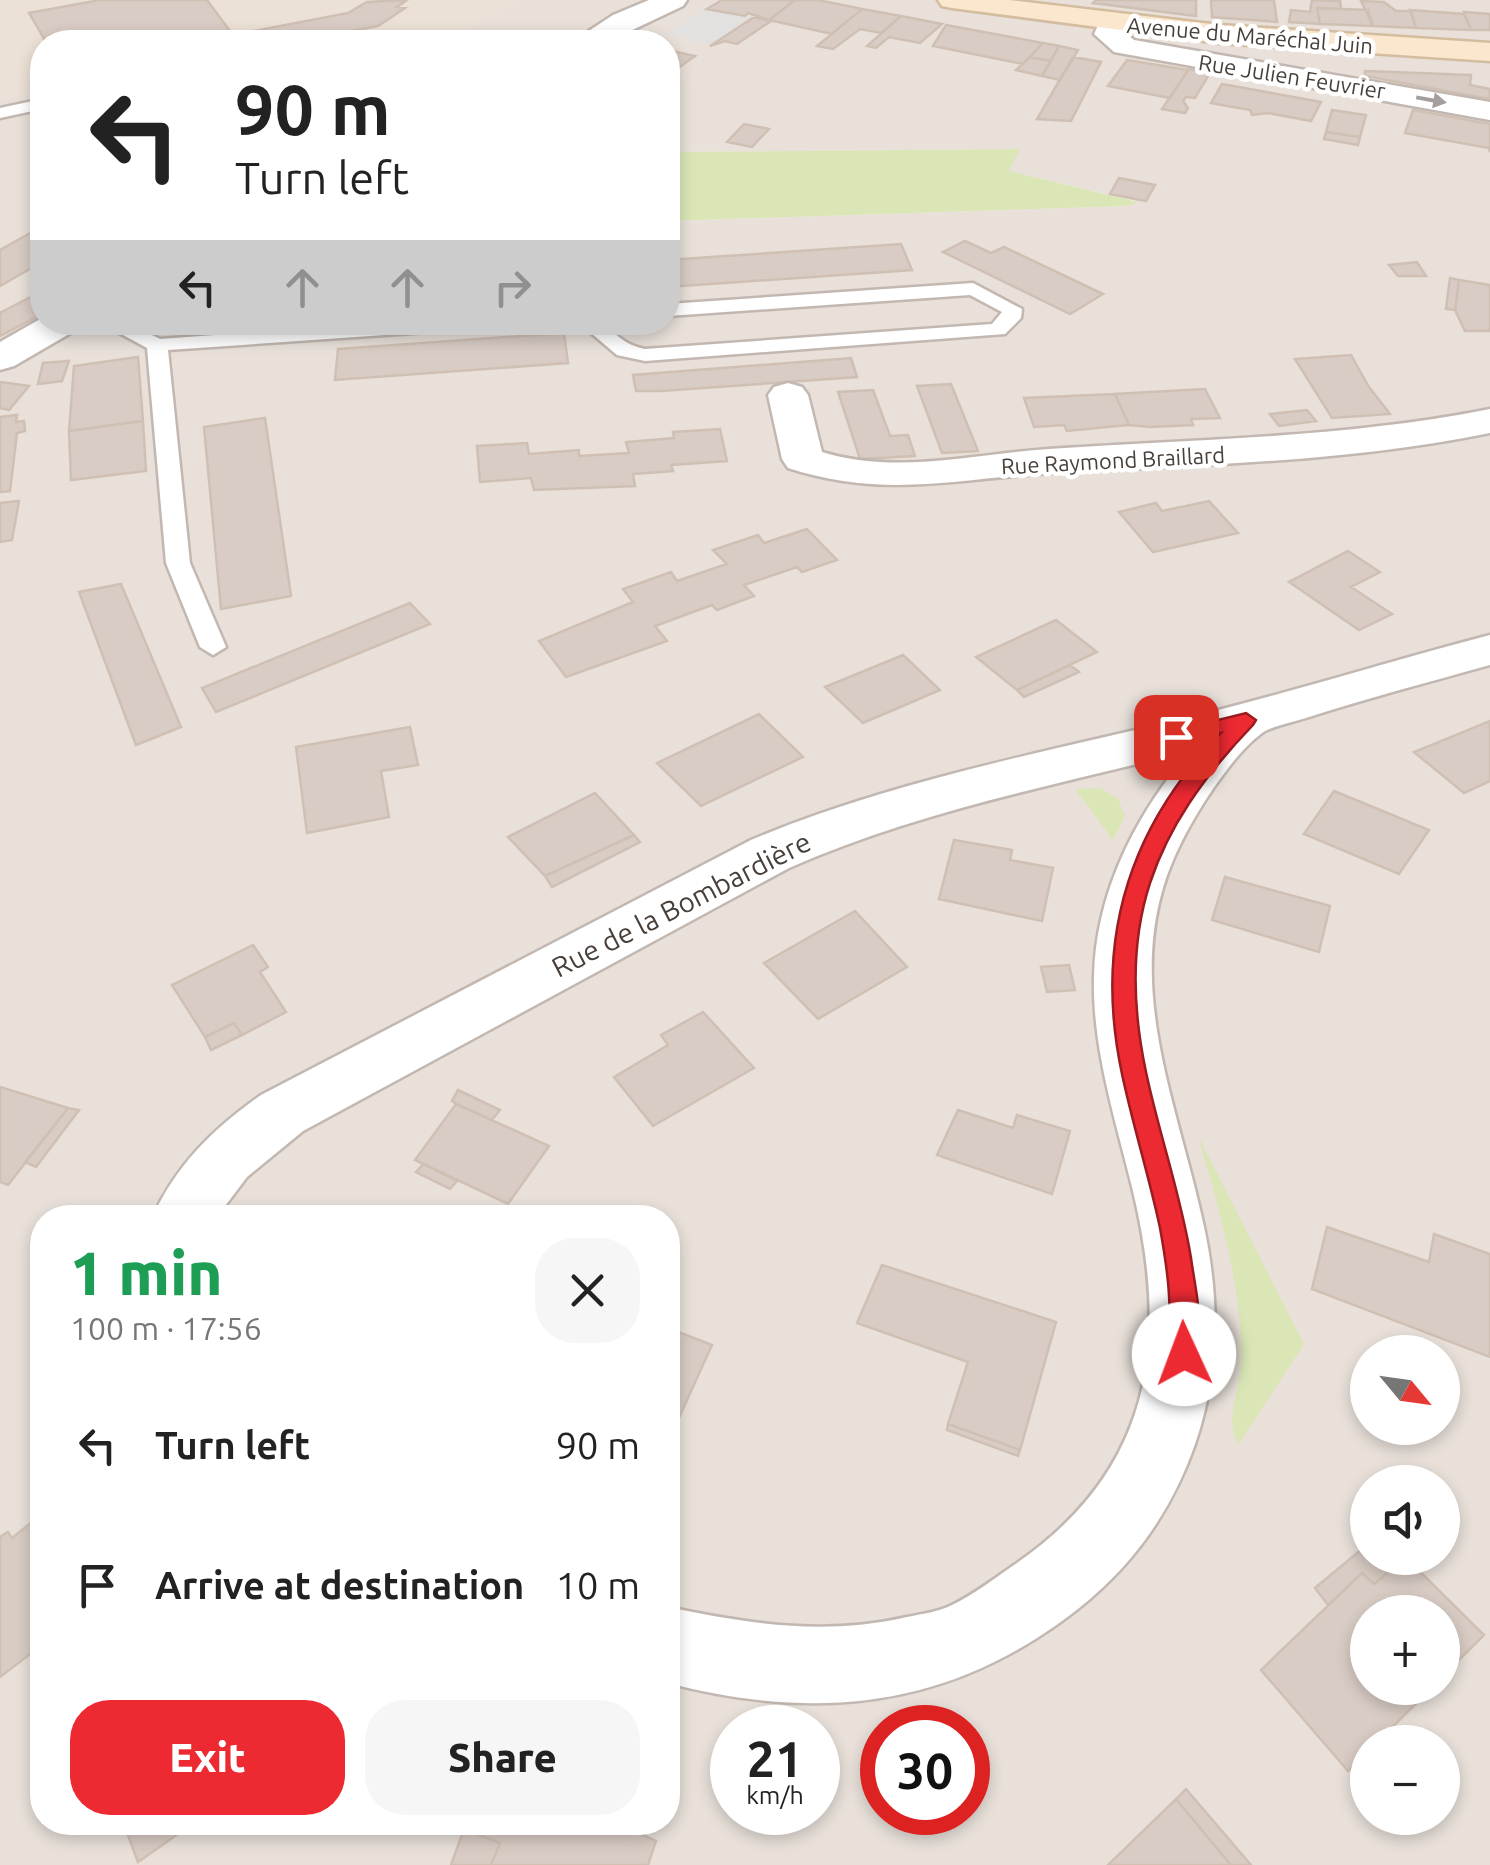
<!DOCTYPE html>
<html lang="en">
<head>
<meta charset="utf-8">
<style>
	body { margin:0; font-family:Ubuntu,sans-serif; background:#f6f6f6; color:#222; height:100vh; display:flex; flex-direction:column; font-size:38px; white-space:nowrap }
	* { box-sizing:border-box; margin:0 }
	p { font-size:32px; color:#767676 }
	.icon { flex:none; width:55px; height:55px; fill:none; stroke:currentColor; stroke-width:2; stroke-linecap:round; stroke-linejoin:round }
	.map { position:relative; flex:1; overflow:hidden }
	.sheet { position:absolute; left:30px; top:1205px; width:650px; height:630px; display:flex; flex-direction:column; background:#fff; border-radius:40px; box-shadow:0 5px 15px #0003 }
	.sheet>* { flex:none }
	.top-card { position:absolute; left:30px; top:30px; width:650px; height:305px; border-radius:40px; box-shadow:0 5px 15px #0003; background:#fff; color:#222; overflow:hidden }
	.needle { width:65px; rotate:119deg }
	.buttons { position:absolute; left:1350px; top:1335px; display:grid; gap:20px }
	.buttons a { display:grid; place-items:center; width:110px; height:110px; border-radius:50%; background:#fff; box-shadow:0 5px 15px #0003; font-size:50px }
	.speed { position:absolute; left:710px; top:1705px; display:flex; gap:20px; font-size:50px; font-weight:700; text-align:center }
	.speed>* { display:grid; place-content:center; width:130px; height:130px; border-radius:50%; background:#fff; box-shadow:0 5px 15px #0003; line-height:1 }
	.speed small { font-size:25px; font-weight:400 }
	.speed .limit { border:15px solid #d22; background:#fff; color:#111 }
	.pin { position:absolute; display:grid; place-items:center; width:85px; height:85px; color:#fff; margin:-42px; border-radius:20px; box-shadow:0 5px 15px #0006 }
	.me { position:absolute; width:110px; margin:-55px; rotate:358deg; stroke-linejoin:round; filter:drop-shadow(0 0 8px #0008) }
	.turn { display:flex; align-items:center; gap:35px; height:210px; padding:0 40px; font-size:45px }
	.turn .icon { width:130px; height:130px; stroke-width:2.5 }
	.turn b { display:block; font-size:70px; line-height:85px }
	.lanes { display:flex; align-items:center; height:95px; padding:0 40px; background:#0003; justify-content:center; gap:50px; direction:ltr }
	.lanes .off { opacity:.35 }
	.round { display:grid; place-items:center; flex:none; width:105px; height:105px; border-radius:40px; background:#f6f6f6 }
	.overview { display:flex; align-items:center; justify-content:space-between; height:170px; padding:0 40px }
	h1 { font-size:60px; font-weight:800; line-height:75px; color:#1e9e55 }
	.cta { display:flex; gap:20px; margin-top:auto; padding:20px 40px }
	.cta a { flex:1; height:115px; border-radius:40px; background:#ed2932; color:#fff; font-size:40px; font-weight:800; line-height:115px; text-align:center }
	.cta a+a { background:#f6f6f6; color:#222 }
	ul { padding:0; list-style:none }
	li { display:flex; align-items:center; gap:30px; height:140px; padding:0 40px }
	li div { flex:1 }
	li b { display:block; font-size:38px }
	li em { font-style:normal }
	.map>svg:first-child { display:block }
	.residential { fill:#e8e0d9; fill-rule:evenodd }
	.education { fill:#ece1d6 }
	.green { fill:#dae6b6 }
	.parking { fill:#e3e1df }
	.building { fill:#d8ccc4; stroke:#d0c0b4; stroke-width:2.5 }
	.lines { fill:none; stroke-linecap:round; stroke-linejoin:round }
	.service-casing { stroke:#c2b8b1; stroke-width:5 }
	.minor-casing { stroke:#c2b8b1; stroke-width:5 }
	.secondary-casing { stroke:#d4bc9f; stroke-width:5 }
	.service { fill:#fff; fill-rule:evenodd }
	.minor { fill:#fff; fill-rule:evenodd }
	.secondary { fill:#fbe7cd; fill-rule:evenodd }
	.oneway { fill:#a49f9c }
	.route { fill:#ed2932; stroke:#9a1b20; stroke-width:2.5 }
	.labels { text-anchor:middle; dominant-baseline:central; stroke-width:9; stroke-linejoin:round; paint-order:stroke }
	.far-street-label { font-size:22px; fill:#483f39; stroke:#fff }
	.street-label { font-size:28px; fill:#483f39; stroke:#fff }
</style>
</head>
<body>
<div class="map">
<svg width="1490" height="1865" viewBox="0 0 1490 1865">
	<rect width="100%" height="100%" fill="#f4efeb"/>
	<!-- residential -->
	<path class="residential" d="M 0,0 L 1490,0 L 1490,1865 L 0,1865 ZM 42,42 L 668,42 L 668,152 L 1019,149 L 1008,171 L 1136,201 L 1127,206 L 668,221 L 668,322 L 42,322 ZM 42,1218 L 668,1218 L 668,1822 L 42,1822 ZM 1368,1352 L 1442,1352 L 1442,1428 L 1368,1428 ZM 1368,1482 L 1442,1482 L 1442,1558 L 1368,1558 ZM 1368,1612 L 1442,1612 L 1442,1688 L 1368,1688 ZM 732,1728 L 818,1728 L 818,1812 L 732,1812 ZM 882,1728 L 968,1728 L 968,1812 L 882,1812 ZM 1368,1742 L 1442,1742 L 1442,1818 L 1368,1818 Z"/>
	<!-- education -->
	<path class="education" d="M 0,0 L 512,0 L 514,2 L 445,42 L 42,42 L 42,90 L 0,100 Z"/>
	<!-- green -->
	<path class="green" d="M 1020,149 L 1009,171 L 1138,202 L 1127,206 L 668,221 L 668,152 Z
		M 1100,788 L 1118,799 L 1125,816 L 1113,840 L 1075,789 Z
		M 1198,1136 L 1304,1344 L 1238,1445 C 1224,1419 1240,1391 1241,1363 C 1243,1289 1218,1206 1198,1136 Z"/>
	<!-- parking -->
	<path class="parking" d="M 707,9 L 753,17 L 710,46 L 666,34 Z"/>
	<!-- building -->
	<path class="building" d="M 100,0 L 207,0 L 233,35 L 348,13 L 367,2 L 407,0 L 397,7 L 405,8 L 378,26 L 291,42 L 217,42 L 214,38 L 190,42 L 186,36 L 149,42 L 46,42 L 29,13 Z
		M 722,0 L 795,0 L 769,20 L 748,13 L 745,16 L 707,9 Z
		M 795,0 L 818,0 L 862,9 L 832,34 L 769,20 Z
		M 1096,0 L 1196,0 L 1196,16 L 1093,3 Z
		M 1211,0 L 1274,0 L 1277,22 L 1212,17 Z
		M 1312,0 L 1340,1 L 1341,9 L 1317,8 L 1320,24 L 1289,22 L 1291,10 L 1310,12 Z
		M 1361,1 L 1384,2 L 1396,11 L 1411,11 L 1416,28 L 1373,26 Z
		M 1317,8 L 1368,10 L 1373,26 L 1320,24 Z
		M 862,9 L 901,16 L 881,33 L 860,29 L 833,49 L 817,46 Z
		M 1410,10 L 1464,14 L 1471,30 L 1416,28 Z
		M 1464,12 L 1490,14 L 1490,30 L 1471,30 Z
		M 901,16 L 942,24 L 920,43 L 889,37 L 876,48 L 867,46 Z
		M 754,17 L 771,21 L 737,44 L 725,41 L 710,46 Z
		M 946,25 L 1043,43 L 1023,64 L 933,46 Z
		M 1043,43 L 1059,46 L 1051,61 L 1030,57 Z
		M 1059,46 L 1078,50 L 1060,80 L 1042,76 Z
		M 668,50 L 695,56 L 668,75 Z
		M 1030,57 L 1051,61 L 1042,76 L 1016,70 Z
		M 1073,57 L 1101,62 L 1071,121 L 1037,119 Z
		M 1127,60 L 1188,70 L 1170,98 L 1108,86 Z
		M 1189,69 L 1210,73 L 1195,98 L 1186,97 L 1183,101 L 1188,108 L 1185,113 L 1162,109 Z
		M 1365,71 L 1471,75 L 1470,85 L 1490,89 L 1490,99 L 1365,76 Z
		M 1222,84 L 1321,102 L 1311,121 L 1268,113 L 1252,115 L 1250,110 L 1211,103 Z
		M 1332,110 L 1366,115 L 1360,137 L 1326,132 Z
		M 1413,110 L 1490,124 L 1490,152 L 1489,148 L 1405,133 Z
		M 744,124 L 769,129 L 752,147 L 727,142 Z
		M 1326,132 L 1360,137 L 1358,145 L 1324,139 Z
		M 1119,178 L 1155,185 L 1146,201 L 1110,194 Z
		M 34,231 L 42,231 L 42,262 L 0,286 L 0,250 Z
		M 965,241 L 991,253 L 1004,247 L 1103,294 L 1070,314 L 943,252 Z
		M 901,244 L 912,270 L 668,287 L 668,260 Z
		M 1417,262 L 1426,276 L 1398,276 L 1389,265 Z
		M 1450,278 L 1459,280 L 1455,310 L 1446,309 Z
		M 1459,280 L 1490,285 L 1490,331 L 1465,331 L 1455,310 Z
		M 42,291 L 42,314 L 0,336 L 0,313 Z
		M 564,333 L 568,363 L 335,380 L 338,349 Z
		M 1351,355 L 1369,387 L 1390,414 L 1332,418 L 1295,359 Z
		M 138,357 L 143,421 L 69,431 L 74,366 Z
		M 851,358 L 857,377 L 661,391 L 636,391 L 633,375 Z
		M 69,361 L 62,381 L 38,384 L 43,363 Z
		M 0,382 L 29,386 L 9,410 L 0,408 Z
		M 951,384 L 978,451 L 942,453 L 917,386 Z
		M 1205,389 L 1220,418 L 1191,419 L 1193,425 L 1150,427 L 1129,425 L 1115,394 Z
		M 873,390 L 890,436 L 908,435 L 915,456 L 860,459 L 838,392 Z
		M 1115,394 L 1129,425 L 1067,431 L 1064,425 L 1034,427 L 1024,398 Z
		M 1307,410 L 1316,421 L 1279,426 L 1270,414 Z
		M 17,415 L 16,422 L 24,421 L 25,431 L 17,433 L 10,491 L 0,492 L 0,417 Z
		M 265,418 L 291,596 L 221,609 L 204,427 Z
		M 143,421 L 146,471 L 71,480 L 69,431 Z
		M 720,429 L 727,461 L 671,465 L 673,471 L 633,474 L 635,486 L 534,490 L 531,478 L 480,482 L 477,446 L 527,443 L 529,454 L 579,450 L 579,456 L 629,453 L 626,442 L 674,438 L 673,432 Z
		M 19,501 L 12,540 L 0,542 L 0,503 Z
		M 1209,501 L 1238,533 L 1153,552 L 1119,512 L 1156,503 L 1162,511 Z
		M 807,529 L 837,560 L 802,572 L 797,567 L 744,585 L 754,596 L 717,610 L 712,605 L 655,626 L 667,641 L 566,677 L 539,641 L 633,602 L 623,589 L 671,572 L 677,581 L 727,564 L 713,550 L 758,535 L 764,543 Z
		M 1348,551 L 1380,572 L 1351,587 L 1392,614 L 1359,630 L 1289,582 Z
		M 121,584 L 181,727 L 136,745 L 79,592 Z
		M 410,603 L 430,624 L 216,712 L 202,688 Z
		M 1056,620 L 1097,652 L 1017,690 L 976,657 Z
		M 903,655 L 940,690 L 863,723 L 825,687 Z
		M 1070,665 L 1079,672 L 1024,697 L 1017,690 Z
		M 759,714 L 803,757 L 701,806 L 657,763 Z
		M 1490,721 L 1490,781 L 1464,793 L 1414,752 Z
		M 410,727 L 418,765 L 381,771 L 389,817 L 307,833 L 296,747 Z
		M 1334,791 L 1429,830 L 1399,874 L 1304,834 Z
		M 595,793 L 634,835 L 545,876 L 508,837 Z
		M 634,835 L 640,842 L 552,887 L 545,876 Z
		M 954,840 L 1012,850 L 1010,860 L 1053,868 L 1042,921 L 939,899 Z
		M 1225,877 L 1330,906 L 1319,952 L 1212,920 Z
		M 855,911 L 907,967 L 818,1019 L 764,963 Z
		M 253,945 L 268,967 L 260,972 L 286,1012 L 242,1035 L 234,1023 L 205,1037 L 172,985 Z
		M 1069,965 L 1075,990 L 1047,992 L 1041,967 Z
		M 703,1012 L 754,1068 L 653,1126 L 614,1077 L 668,1045 L 661,1035 Z
		M 234,1023 L 242,1035 L 211,1050 L 205,1037 Z
		M 0,1087 L 68,1108 L 8,1185 L 0,1182 Z
		M 458,1090 L 500,1110 L 492,1120 L 456,1104 L 452,1101 Z
		M 456,1104 L 549,1146 L 508,1204 L 415,1160 Z
		M 68,1108 L 79,1110 L 36,1167 L 25,1162 Z
		M 958,1110 L 1013,1128 L 1017,1115 L 1070,1131 L 1052,1194 L 937,1155 Z
		M 423,1164 L 457,1181 L 450,1189 L 416,1172 Z
		M 1327,1227 L 1429,1262 L 1434,1234 L 1490,1254 L 1490,1357 L 1312,1289 Z
		M 882,1265 L 1056,1322 L 1020,1450 L 948,1424 L 968,1362 L 857,1323 Z
		M 668,1328 L 712,1345 L 672,1433 L 668,1431 Z
		M 948,1424 L 1020,1450 L 1018,1456 L 947,1430 Z
		M 42,1514 L 42,1645 L 0,1677 L 0,1537 L 8,1532 L 12,1538 Z
		M 1368,1544 L 1368,1558 L 1406,1558 L 1374,1584 L 1362,1573 L 1328,1605 L 1315,1588 Z
		M 1406,1558 L 1484,1635 L 1442,1677 L 1442,1612 L 1368,1612 L 1368,1688 L 1432,1688 L 1377,1742 L 1368,1742 L 1368,1752 L 1348,1771 L 1261,1670 L 1362,1573 L 1374,1584 Z
		M 1186,1789 L 1251,1865 L 1231,1865 L 1176,1799 Z
		M 1176,1799 L 1231,1865 L 1108,1865 Z
		M 123,1822 L 195,1822 L 138,1862 Z
		M 467,1822 L 615,1822 L 656,1841 L 648,1865 L 491,1865 L 500,1843 L 464,1829 Z
		M 464,1829 L 500,1843 L 491,1865 L 451,1865 Z"/>
	<g class="lines">
		<!-- service casing -->
		<g class="service-casing">
			<path id="service" d="M 42,99 L 42,109 L 0,118 L 0,108 Z
				M 973,283 L 1022,309 L 1021,318 L 1005,334 L 645,361 L 617,355 L 578,322 C 617,322 613,343 645,349 L 992,324 L 1002,312 L 970,295 L 668,316 L 668,304 Z
				M 99,322 L 126,322 L 160,339 L 391,322 L 496,322 L 486,328 L 168,350 L 190,563 L 226,647 L 213,655 L 200,647 L 166,563 L 147,348 Z"/>
		</g>
		<!-- minor casing -->
		<g class="minor-casing">
			<path id="minor" d="M 649,0 L 687,0 L 683,6 L 607,42 L 572,42 L 613,15 Z
				M 1112,14 L 1122,17 L 1126,23 L 1124,32 L 1134,40 L 1490,102 L 1490,120 L 1114,52 L 1094,34 L 1102,17 Z
				M 42,318 L 42,322 L 81,322 L 76,330 L 14,366 L 0,370 L 0,342 Z
				M 788,383 L 802,387 L 808,395 L 822,452 C 896,475 974,454 1049,449 C 1198,439 1344,438 1490,409 L 1490,433 C 1344,463 1199,464 1051,473 C 954,479 885,499 788,468 L 782,459 L 768,395 L 774,387 Z
				M 1490,635 L 1490,665 C 1429,682 1368,698 1309,717 C 1295,722 1274,725 1262,733 C 1232,755 1196,812 1180,845 C 1116,973 1177,1099 1204,1227 C 1223,1315 1218,1402 1179,1483 C 1147,1550 1100,1598 1037,1638 C 921,1712 799,1717 668,1683 L 668,1607 C 749,1624 824,1636 907,1617 C 921,1614 938,1612 950,1606 C 973,1595 994,1579 1014,1565 C 1152,1471 1170,1345 1133,1191 C 1116,1121 1092,1049 1094,976 C 1096,892 1136,814 1190,751 C 1055,785 916,812 789,868 L 303,1131 L 247,1177 L 216,1218 L 152,1218 C 177,1164 213,1129 261,1095 L 751,840 C 891,781 1042,753 1190,717 C 1290,693 1390,661 1490,635 Z"/>
		</g>
		<!-- secondary casing -->
		<g class="secondary-casing">
			<path id="secondary" d="M 938,0 L 1009,0 L 1220,25 L 1490,43 L 1490,61 L 1220,43 L 952,8 L 942,6 Z"/>
		</g>
		<!-- service -->
		<use href="#service" class="service"/>
		<!-- minor -->
		<use href="#minor" class="minor"/>
		<!-- secondary -->
		<use href="#secondary" class="secondary"/>
	</g>
	<!-- one-way arrows -->
	<defs><path id="oneway-solid" d="M-6-.8H1V-3.2L6.5 0L1 3.2V.8H-6Z" transform="scale(2.5)"/></defs>
	<use class="oneway" href="#oneway-solid" transform="translate(1431 100) rotate(10)"/>
	<!-- route -->
	<path class="route" d="M 1246,713 L 1256,720 L 1253,725 C 1152,830 1115,926 1146,1072 C 1159,1134 1181,1195 1191,1258 C 1195,1288 1207,1335 1194,1363 L 1184,1367 L 1175,1363 C 1166,1343 1171,1318 1169,1296 C 1168,1274 1164,1250 1160,1228 C 1149,1176 1133,1126 1122,1074 C 1094,943 1127,829 1221,733 L 1176,744 L 1166,737 L 1169,732 Z"/>
	<g class="labels">
		<!-- far-street labels -->
		<g class="far-street-label">
			<text transform="translate(1250 35) rotate(5)">Avenue du Maréchal Juin</text>
			<text transform="translate(1292 76) rotate(9)">Rue Julien Feuvrier</text>
			<text transform="translate(1113 460) rotate(-3)">Rue Raymond Braillard</text>
		</g>
		<!-- street labels -->
		<g class="street-label">
			<text transform="translate(681 904) rotate(-27)">Rue de la Bombardière</text>
		</g>
	</g>
</svg>
<div class="buttons">
<a><svg class="needle" viewBox="-14 -14 28 28"><path d="M0-13l5 13h-10z" fill="#e53935"/><path d="M0 13l5-13h-10z" fill="#767676"/></svg></a>
<a><svg class="icon" aria-label="sound" viewBox="0 0 24 24"><path d="M4 9h4l5-4v14l-5-4H4zM17 9q2 3 0 6"/></svg></a>
<a>+</a>
<a>−</a>
</div>
<div class="speed"><div>21<small>km/h</small></div><div class="limit">30</div></div>
<div class="pin" style="left:1176px;top:737px;background:#d93025"><svg class="icon" aria-label="arrive" viewBox="0 0 24 24"><path d="M6 21V4h12l-3 4 3 4H6"/></svg></div>
<svg class="me" style="left:1184px;top:1354px" viewBox="-20 -20 40 40"><circle r="19" fill="#fff"/><path d="M0-13L10 11 0 6-10 11z" fill="#ed2932"/></svg>
<div class="top-card">
<div class="turn"><svg class="icon" aria-label="left" viewBox="0 0 24 24"><path d="M17 20v-9H6M10 6l-5 5 5 5"/></svg><div><b>90 m</b>Turn left</div></div>
<div class="lanes"><svg class="icon" aria-label="left" viewBox="0 0 24 24"><path d="M17 20v-9H6M10 6l-5 5 5 5"/></svg><svg class="icon off" aria-label="ahead" viewBox="0 0 24 24"><path d="M12 20V5M6 11l6-6 6 6"/></svg><svg class="icon off" aria-label="ahead" viewBox="0 0 24 24"><path d="M12 20V5M6 11l6-6 6 6"/></svg><svg class="icon off" aria-label="right" viewBox="0 0 24 24"><path d="M7 20v-9h11M14 6l5 5-5 5"/></svg></div>
</div>
<section class="sheet">
<div class="overview"><div><h1>1 min</h1><p>100 m · 17:56</p></div><a class="round"><svg class="icon" aria-label="close" viewBox="0 0 24 24"><path d="M6 6l12 12M18 6L6 18"/></svg></a></div>
<ul>
<li><svg class="icon" aria-label="left" viewBox="0 0 24 24"><path d="M17 20v-9H6M10 6l-5 5 5 5"/></svg><div><b>Turn left</b></div><em>90 m</em></li>
<li><svg class="icon" aria-label="arrive" viewBox="0 0 24 24"><path d="M6 21V4h12l-3 4 3 4H6"/></svg><div><b>Arrive at destination</b></div><em>10 m</em></li>
</ul>
<div class="cta"><a>Exit</a><a>Share</a></div>
</section>
</div>
</body>
</html>
